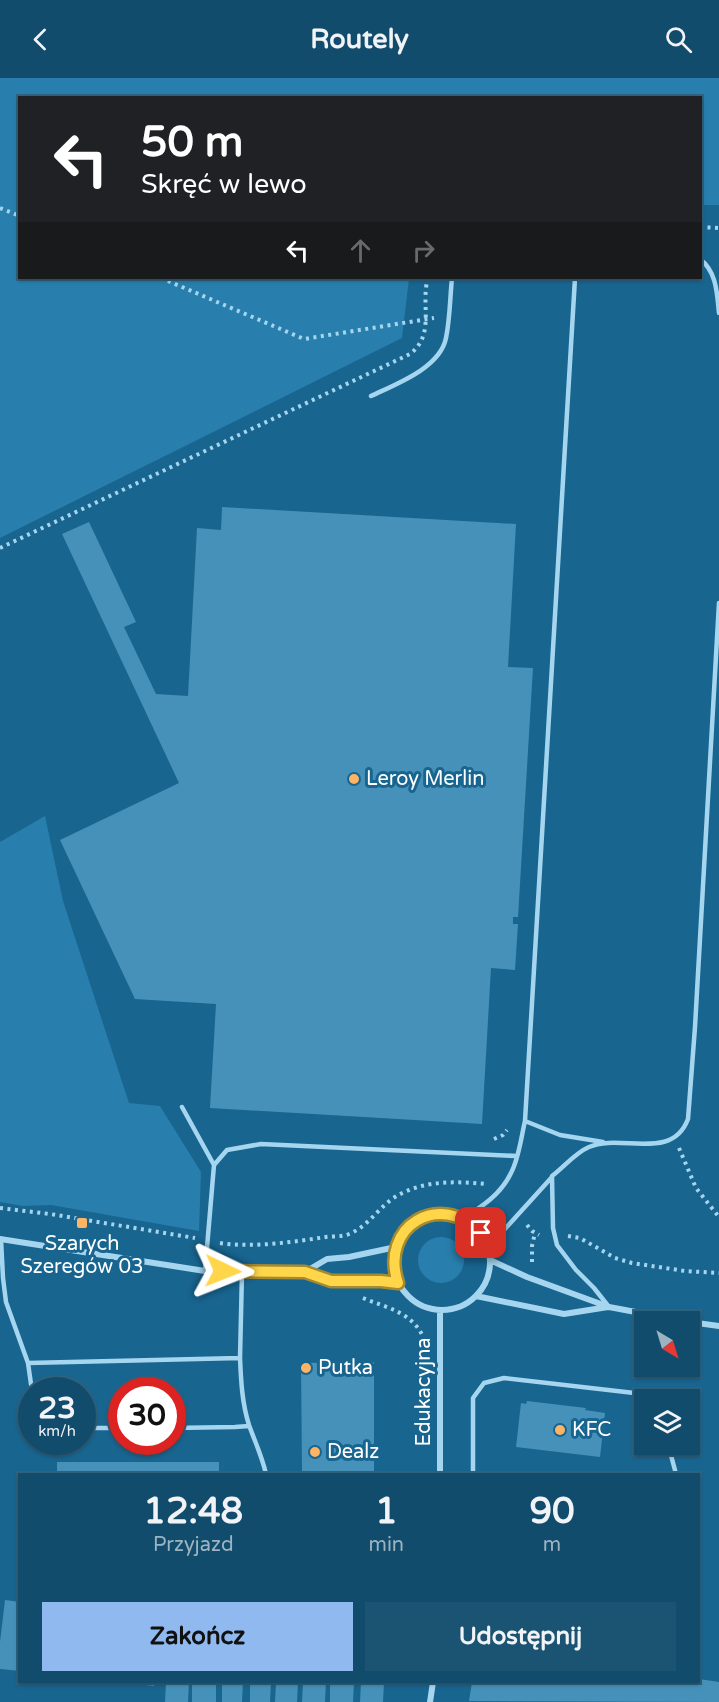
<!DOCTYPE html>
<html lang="pl">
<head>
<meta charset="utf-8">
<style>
	body { margin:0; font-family:"Varela Round",sans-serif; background:#1b5372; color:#f1f3f6; height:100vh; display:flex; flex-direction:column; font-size:22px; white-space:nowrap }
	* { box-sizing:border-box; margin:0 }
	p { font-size:20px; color:#9cb4c2 }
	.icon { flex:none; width:33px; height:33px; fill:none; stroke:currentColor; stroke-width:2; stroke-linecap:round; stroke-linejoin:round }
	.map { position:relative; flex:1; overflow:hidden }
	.panel { position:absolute; left:18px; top:1395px; width:682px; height:210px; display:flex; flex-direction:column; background:#124c6c; border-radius:0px; box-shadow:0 2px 4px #0004,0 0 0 2px #31637f }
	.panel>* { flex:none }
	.top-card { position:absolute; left:18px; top:18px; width:684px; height:183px; border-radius:0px; box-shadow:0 2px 4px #0004,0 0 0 2px #31637f; background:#202124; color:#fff; overflow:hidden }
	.needle { width:39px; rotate:142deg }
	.fabs { position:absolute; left:634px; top:1233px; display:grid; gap:12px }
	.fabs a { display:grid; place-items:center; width:66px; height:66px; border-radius:0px; background:#124c6c; box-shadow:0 2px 4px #0004,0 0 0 2px #31637f; font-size:30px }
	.speed { position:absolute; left:18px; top:1299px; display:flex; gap:12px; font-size:30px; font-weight:700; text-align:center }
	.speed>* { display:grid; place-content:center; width:78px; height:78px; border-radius:50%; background:#124c6c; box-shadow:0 2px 4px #0004,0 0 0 2px #31637f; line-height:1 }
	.speed small { font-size:15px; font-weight:400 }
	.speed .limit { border:9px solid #d22; background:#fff; color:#111 }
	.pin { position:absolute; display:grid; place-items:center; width:51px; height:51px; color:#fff; margin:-26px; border-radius:12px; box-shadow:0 3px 9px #0006 }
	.me { position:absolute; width:66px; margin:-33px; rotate:92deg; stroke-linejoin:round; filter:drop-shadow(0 0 4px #0008) }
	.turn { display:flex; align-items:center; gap:21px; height:126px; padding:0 24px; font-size:27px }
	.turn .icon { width:78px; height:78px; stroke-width:2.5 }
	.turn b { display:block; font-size:42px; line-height:51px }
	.lanes { display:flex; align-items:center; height:57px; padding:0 24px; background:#0003; justify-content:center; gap:30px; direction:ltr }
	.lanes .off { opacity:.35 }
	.eta { display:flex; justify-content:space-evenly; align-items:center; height:102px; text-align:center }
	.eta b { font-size:36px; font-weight:700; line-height:42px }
	.primary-button { display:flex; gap:12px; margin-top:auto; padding:12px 24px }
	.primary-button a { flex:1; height:69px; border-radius:0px; background:#90b9f0; color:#111; font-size:24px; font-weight:700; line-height:69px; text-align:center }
	.primary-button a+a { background:#1b5372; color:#f1f3f6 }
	header { display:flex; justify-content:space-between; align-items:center; height:78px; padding:0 24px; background:#124c6c; font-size:27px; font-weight:700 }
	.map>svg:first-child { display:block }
	.green { fill:#287fad }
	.building { fill:#4591ba }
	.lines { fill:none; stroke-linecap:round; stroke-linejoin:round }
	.path { stroke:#a6d6ef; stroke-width:4; stroke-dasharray:3 4.5; stroke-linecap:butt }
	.lane { stroke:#a6d6ef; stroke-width:4.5 }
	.street { stroke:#a6d6ef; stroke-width:6 }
	.route-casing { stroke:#a68a30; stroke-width:15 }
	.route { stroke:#ffd54a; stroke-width:10 }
	.poi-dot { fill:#ffb364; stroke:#186590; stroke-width:2 }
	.labels { text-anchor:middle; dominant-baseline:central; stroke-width:6; stroke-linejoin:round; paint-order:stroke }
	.poi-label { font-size:20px; fill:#fff; stroke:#186590; text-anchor:start }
	.street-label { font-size:20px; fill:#fff; stroke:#186590 }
</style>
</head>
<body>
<header><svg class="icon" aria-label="back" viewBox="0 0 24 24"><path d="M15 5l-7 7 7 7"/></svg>Routely<svg class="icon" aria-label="search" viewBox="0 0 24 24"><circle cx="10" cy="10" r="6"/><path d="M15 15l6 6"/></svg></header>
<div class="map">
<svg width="719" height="1624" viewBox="0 0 719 1624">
	<rect width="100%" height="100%" fill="#186590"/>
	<!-- green -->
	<path class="green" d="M 0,0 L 719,0 L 719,127 L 701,127 L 700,20 L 20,20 L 20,200 L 409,200 L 402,260 L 0,460 Z
		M 45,738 L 63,823 L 129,1025 L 160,1028 L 201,1094 L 199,1153 L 51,1127 L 23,1128 L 0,1124 L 0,764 Z
		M418 1182a23 23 0 1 1 46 0a23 23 0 1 1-46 0Z"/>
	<!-- building -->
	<path class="building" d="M 222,429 L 516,446 L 508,589 L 533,590 L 518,839 L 513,839 L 513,846 L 518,846 L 515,892 L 491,890 L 482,1046 L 210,1030 L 216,926 L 135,921 L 60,762 L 179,705 L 62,456 L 89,444 L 136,544 L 124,549 L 156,616 L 188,618 L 197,450 L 221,452 Z
		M 374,1284 L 374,1396 L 302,1396 L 301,1285 Z
		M 527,1323 L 586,1330 L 585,1332 L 605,1335 L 600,1379 L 516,1369 L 521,1325 L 526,1326 Z
		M 57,1384 L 219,1384 L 219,1396 L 57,1396 Z
		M 5,1522 L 20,1524 L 20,1593 L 0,1591 L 0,1564 Z
		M 699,1601 L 719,1604 L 719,1624 L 469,1623 L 472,1604 L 699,1604 Z
		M 129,1604 L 154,1604 L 154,1608 L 129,1605 Z
		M 166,1604 L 189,1604 L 188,1624 L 165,1624 Z
		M 192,1604 L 216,1604 L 216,1624 L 192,1624 Z
		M 222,1604 L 243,1604 L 242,1624 L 222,1624 Z
		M 250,1604 L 271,1604 L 270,1624 L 250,1624 Z
		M 276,1604 L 298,1604 L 297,1624 L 275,1624 Z
		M 303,1604 L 326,1604 L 325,1624 L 302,1624 Z
		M 330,1604 L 354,1604 L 353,1624 L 330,1624 Z
		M 361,1604 L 384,1604 L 383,1624 L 360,1624 Z"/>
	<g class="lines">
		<!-- path -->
		<path class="path" d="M 0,130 L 20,138
			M 700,149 L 719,150
			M 161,200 L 304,261 L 434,240
			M 0,470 L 410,276 C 436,256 420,226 428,200
			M 494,1061 L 503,1057 L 507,1052
			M 679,1070 L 696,1110 L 719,1139
			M 0,1130 L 50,1136 L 195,1160
			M 527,1147 L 532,1153 L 539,1157
			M 568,1158 L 580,1160 L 615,1180 L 632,1185 L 685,1193 L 719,1195
			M 220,1165 C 254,1170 292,1164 326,1159 C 334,1158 342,1159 349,1156 C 367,1149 377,1132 392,1121 C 420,1102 454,1103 486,1106
			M 532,1184 L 532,1168 L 535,1155
			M 363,1220 C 387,1230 413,1234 424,1261"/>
		<!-- lane -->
		<path class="lane" d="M 700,181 C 717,194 717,216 719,235
			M 371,318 C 396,306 440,290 446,260 C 450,241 450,219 452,200
			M 182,1029 L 214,1087
			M 525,1043 L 560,1057 L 603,1064
			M 463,1140 C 482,1129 501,1116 511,1095 C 519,1080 521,1060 525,1043 L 575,200
			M 1,1161 L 3,1200 L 6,1224 L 28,1285 L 240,1280 L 242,1194
			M 487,1166 L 504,1152 L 552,1099
			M 205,1193 L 214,1087 L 227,1072 L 261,1066 L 516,1078
			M 609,1229 L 594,1210 L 576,1192 L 557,1167 L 553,1150 L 552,1098 C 564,1089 575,1075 589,1069 C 620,1055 672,1084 688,1041 L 695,949 L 719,525
			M 240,1280 C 241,1303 242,1325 249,1347 C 255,1364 262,1378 266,1396
			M 28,1285 L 32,1313
			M 82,1350 L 122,1350
			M 172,1350 L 235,1349 L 249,1348
			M 668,1366 L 676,1396
			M 473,1396 L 473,1320 L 484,1305 L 504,1300 L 643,1316 L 650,1322"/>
		<!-- street -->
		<path class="street" d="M394 1184a48 48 0 1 1 96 0a48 48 0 1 1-96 0Z
			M 0,1161 L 205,1193 L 250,1195 L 305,1194 L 331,1203 L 381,1203 L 398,1205
			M 490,1182 L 527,1199 L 609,1229 L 689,1244
			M 305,1194 L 327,1181 L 349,1179 L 396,1169
			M 476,1218 L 564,1236 L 608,1229
			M 440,1232 L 440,1396
			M 690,1244 L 719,1248
			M 430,1624 L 433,1604"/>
	</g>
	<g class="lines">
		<!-- route casing -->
		<g class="route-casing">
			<path id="route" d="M 223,1193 L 305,1194 L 331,1203 L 381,1203 L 398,1205 C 379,1148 440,1112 481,1155"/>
		</g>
		<!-- route -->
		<use href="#route" class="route"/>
	</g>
	<!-- markers -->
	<g class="poi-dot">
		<circle cx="354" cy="701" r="6"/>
		<rect x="76" y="1139" width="12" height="12" rx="3"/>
		<circle cx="306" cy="1290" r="6"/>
		<circle cx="560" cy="1352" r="6"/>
		<circle cx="315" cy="1374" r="6"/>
	</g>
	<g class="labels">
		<!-- poi labels -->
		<g class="poi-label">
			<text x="366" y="701">Leroy Merlin</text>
			<text x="82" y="1166" text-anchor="middle">Szarych<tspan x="82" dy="23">Szeregów 03</tspan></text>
			<text x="318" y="1290">Putka</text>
			<text x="572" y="1352">KFC</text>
			<text x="327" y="1374">Dealz</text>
		</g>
		<!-- street labels -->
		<g class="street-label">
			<text transform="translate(424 1314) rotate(-90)">Edukacyjna</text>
		</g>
	</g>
</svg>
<div class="fabs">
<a><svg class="needle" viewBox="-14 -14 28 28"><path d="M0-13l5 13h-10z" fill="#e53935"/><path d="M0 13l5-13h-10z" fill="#9cb4c2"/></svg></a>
<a><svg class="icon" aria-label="layers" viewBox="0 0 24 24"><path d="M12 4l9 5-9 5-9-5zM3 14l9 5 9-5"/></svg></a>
</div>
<div class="speed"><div>23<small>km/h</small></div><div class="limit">30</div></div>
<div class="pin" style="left:481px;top:1155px;background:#d93025"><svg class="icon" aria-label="arrive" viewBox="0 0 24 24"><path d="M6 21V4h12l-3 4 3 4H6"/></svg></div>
<svg class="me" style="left:223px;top:1193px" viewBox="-20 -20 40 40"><path d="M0-17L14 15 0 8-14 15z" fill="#ffd54a" stroke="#fff" stroke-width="4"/></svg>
<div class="top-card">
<div class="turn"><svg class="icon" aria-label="left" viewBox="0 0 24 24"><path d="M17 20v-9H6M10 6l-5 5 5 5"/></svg><div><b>50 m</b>Skręć w lewo</div></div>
<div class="lanes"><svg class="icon" aria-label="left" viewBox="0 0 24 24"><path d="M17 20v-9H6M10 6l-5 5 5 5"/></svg><svg class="icon off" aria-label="ahead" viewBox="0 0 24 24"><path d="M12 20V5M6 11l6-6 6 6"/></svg><svg class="icon off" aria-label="right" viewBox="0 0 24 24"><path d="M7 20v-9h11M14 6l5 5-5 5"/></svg></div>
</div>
<section class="panel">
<div class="eta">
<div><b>12:48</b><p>Przyjazd</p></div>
<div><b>1</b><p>min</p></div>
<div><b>90</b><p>m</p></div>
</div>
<div class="primary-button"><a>Zakończ</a><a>Udostępnij</a></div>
</section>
</div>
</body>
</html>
